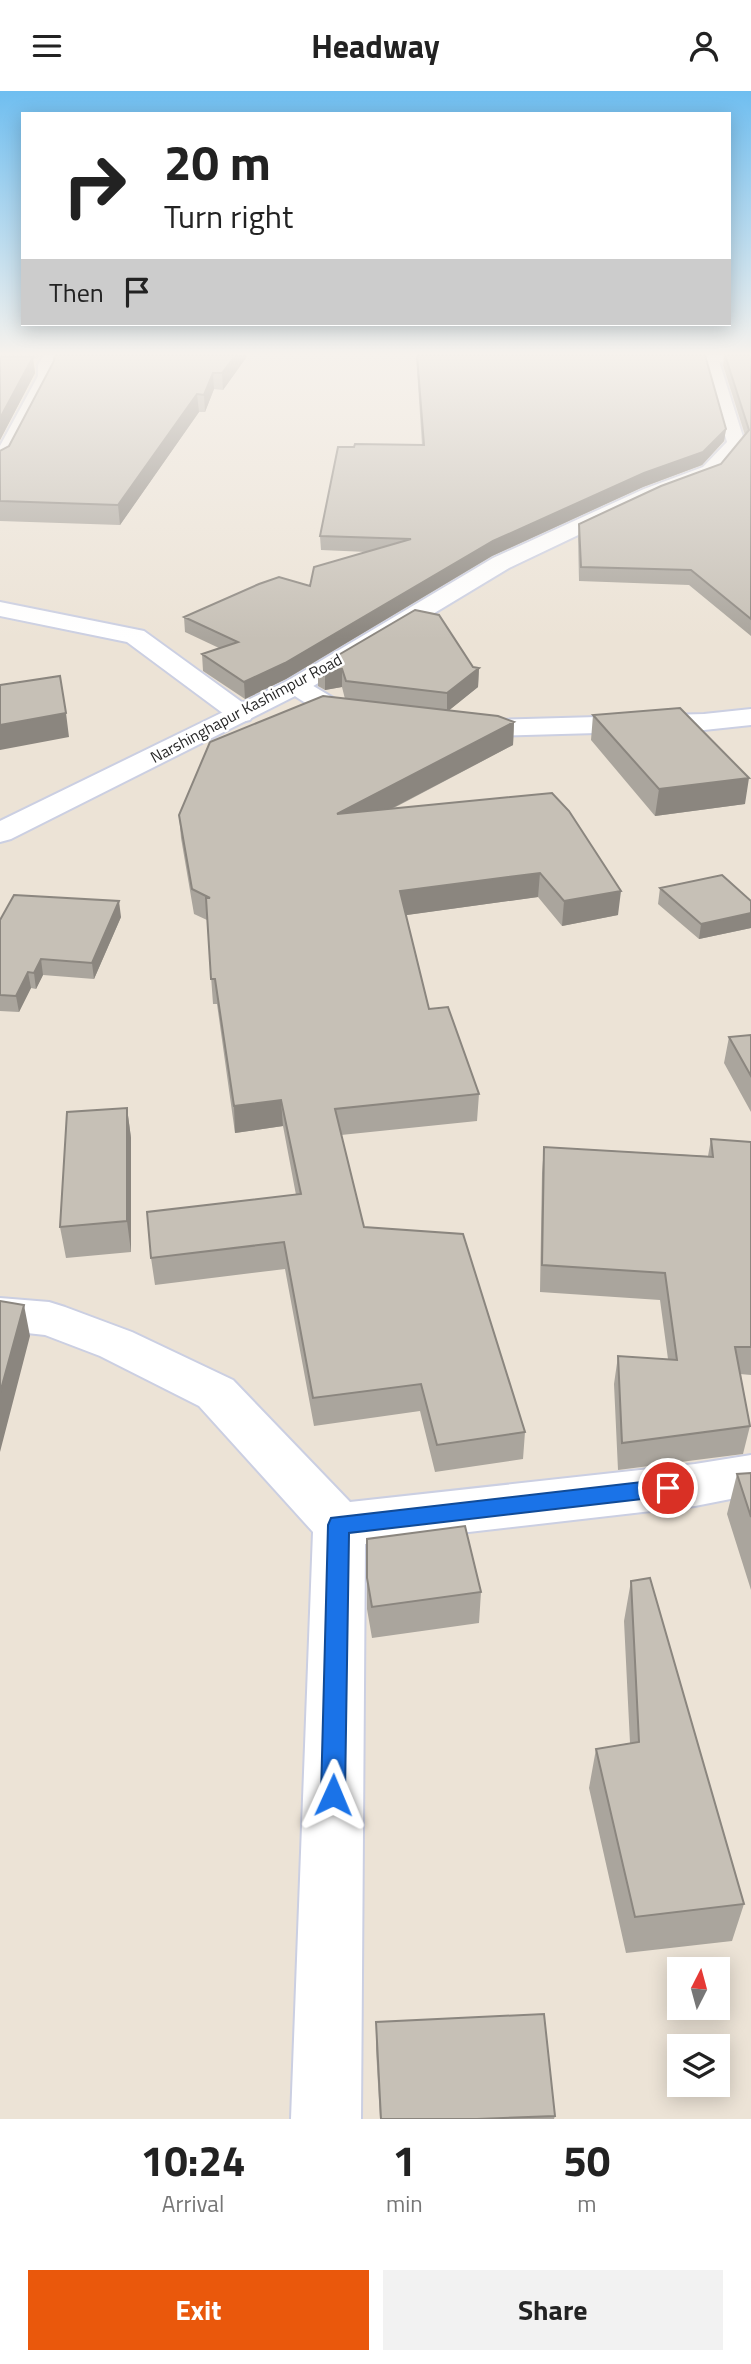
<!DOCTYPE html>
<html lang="en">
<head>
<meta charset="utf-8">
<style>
	body { margin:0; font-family:"Titillium Web",sans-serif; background:#f2f2f2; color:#222; height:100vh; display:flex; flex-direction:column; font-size:26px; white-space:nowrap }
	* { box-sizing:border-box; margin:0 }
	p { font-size:23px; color:#767676 }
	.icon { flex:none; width:38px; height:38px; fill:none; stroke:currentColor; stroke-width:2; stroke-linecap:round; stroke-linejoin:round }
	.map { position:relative; height:2028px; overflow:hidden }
	.panel { display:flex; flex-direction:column; background:#fff; flex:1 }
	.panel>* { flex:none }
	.top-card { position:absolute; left:21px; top:21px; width:710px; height:214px; border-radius:0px; box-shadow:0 4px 18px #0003; background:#fff; color:#222; overflow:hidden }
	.needle { width:46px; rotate:6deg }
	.buttons { position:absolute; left:667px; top:1866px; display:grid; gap:14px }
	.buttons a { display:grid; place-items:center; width:63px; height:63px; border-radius:0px; background:#fff; box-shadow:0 4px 18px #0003; font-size:35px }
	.pin { position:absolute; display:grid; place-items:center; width:60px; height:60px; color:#fff; margin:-30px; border:4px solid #fff; border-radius:50%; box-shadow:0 2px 7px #0007 }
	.me { position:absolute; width:77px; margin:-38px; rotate:1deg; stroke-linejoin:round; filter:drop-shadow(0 0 5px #0008) }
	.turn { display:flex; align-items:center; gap:24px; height:147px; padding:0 28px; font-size:32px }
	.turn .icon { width:91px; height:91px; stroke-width:2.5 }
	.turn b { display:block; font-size:49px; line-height:60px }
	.then { display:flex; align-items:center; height:66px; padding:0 28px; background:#0003; gap:14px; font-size:26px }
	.eta { display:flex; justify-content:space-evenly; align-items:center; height:119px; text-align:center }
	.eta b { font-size:42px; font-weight:700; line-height:49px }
	.button { display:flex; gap:14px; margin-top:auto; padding:14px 28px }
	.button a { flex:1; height:80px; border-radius:0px; background:#ea580c; color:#fff; font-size:28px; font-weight:700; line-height:80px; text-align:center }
	.button a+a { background:#f2f2f2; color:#222 }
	header { display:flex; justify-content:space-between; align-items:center; height:91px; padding:0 28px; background:#fff; font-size:32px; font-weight:700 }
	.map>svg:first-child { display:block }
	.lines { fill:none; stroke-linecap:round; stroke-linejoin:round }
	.street-casing { stroke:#cbcfe2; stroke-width:4 }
	.secondary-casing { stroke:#cbcfe2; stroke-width:4 }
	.street { fill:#fff; fill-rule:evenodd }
	.secondary { fill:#fff; fill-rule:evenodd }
	.wall { fill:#aaa59d }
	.shaded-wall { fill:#8b867f }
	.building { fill:#c6c0b6; stroke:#8b867f; stroke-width:2 }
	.route { fill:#1a73e8; stroke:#114b97; stroke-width:2 }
	.labels { text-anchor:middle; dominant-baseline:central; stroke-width:5; stroke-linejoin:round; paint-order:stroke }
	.far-street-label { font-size:16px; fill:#272727; stroke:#fff }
</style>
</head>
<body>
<header><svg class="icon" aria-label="menu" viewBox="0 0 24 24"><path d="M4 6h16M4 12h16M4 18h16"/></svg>Headway<svg class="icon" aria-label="person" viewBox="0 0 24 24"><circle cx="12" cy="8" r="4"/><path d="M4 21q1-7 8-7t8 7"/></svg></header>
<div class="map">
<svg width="751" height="2028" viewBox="0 0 751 2028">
	<rect width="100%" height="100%" fill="#ece3d6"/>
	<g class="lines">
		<!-- street casing -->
		<g class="street-casing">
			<path id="street" d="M 44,264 L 60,264 L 54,274 L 54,285 L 9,372 L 0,378 L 0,355 L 38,285 L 38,274 Z
				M 704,264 L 751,264 L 751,272 L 710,271 L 705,269 Z
				M 0,511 L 144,540 L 250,617 L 254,623 L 250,629 L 241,631 L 232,629 L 127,551 L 0,525 Z
				M 296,587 L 305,590 L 340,611 L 373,616 L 377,622 L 373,628 C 341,636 313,617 287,600 L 283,595 L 287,590 Z
				M 751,618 L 751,634 L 704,639 L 493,645 L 453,639 L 449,633 L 453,627 L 462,625 L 493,629 L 704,623 Z
				M 0,1207 L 49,1211 L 65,1216 L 132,1241 L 233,1289 L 350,1411 L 695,1373 L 751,1364 L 751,1404 L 695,1415 L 365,1453 L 361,2028 L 291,2028 L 313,1441 L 199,1315 L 100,1265 L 45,1244 L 0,1239 Z"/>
		</g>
		<!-- secondary casing -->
		<g class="secondary-casing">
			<path id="secondary" d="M 702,264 L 717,264 L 745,352 L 717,384 L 658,406 L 509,477 L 305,600 L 11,748 L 0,751 L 0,730 L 287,590 L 493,467 L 644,398 L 703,376 L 727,351 Z"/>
		</g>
		<!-- street -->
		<use href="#street" class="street"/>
		<!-- secondary -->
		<use href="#secondary" class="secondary"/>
	</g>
	<!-- wall -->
	<path class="wall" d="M 0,264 L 43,264 L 40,266 L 33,267 L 35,282 L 0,349 Z
		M 248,264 L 223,299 L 214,298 L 205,321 L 199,321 L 120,434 L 0,430 L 0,360 Z
		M 416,264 L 705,264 L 726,338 L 724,350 L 702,374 L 643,396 L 492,465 L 286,588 L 245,608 L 203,580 L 202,563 L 219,557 L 185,541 L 184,526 L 310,495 L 367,461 L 321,459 L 320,445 L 354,356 L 422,354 Z
		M 724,264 L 751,264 L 751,545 L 689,494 L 579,490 L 578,447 L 579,433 L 721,373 L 745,344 L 723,274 Z
		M 318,576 L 473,576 L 479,577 L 478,596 L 448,620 L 514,631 L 513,654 L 392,718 L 552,702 L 618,824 L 562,835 L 538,806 L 406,824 L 429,918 L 479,1003 L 477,1030 L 341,1044 L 364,1136 L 525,1341 L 523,1368 L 435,1381 L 420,1320 L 314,1335 L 285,1178 L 155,1194 L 151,1167 L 296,1104 L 283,1035 L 235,1042 L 217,913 L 213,913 L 207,829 L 194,823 L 181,747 L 179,724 L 345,608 L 342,596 L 325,599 L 318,595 Z
		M 593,624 L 745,713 L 655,725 L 591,649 Z
		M 660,797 L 751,810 L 751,837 L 699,848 L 658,813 Z
		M 121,826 L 94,888 L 43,884 L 36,898 L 31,897 L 19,921 L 0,920 L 0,829 Z
		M 751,944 L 751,1021 L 724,972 L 729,946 Z
		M 127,1017 L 131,1047 L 131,1161 L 66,1167 L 60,1136 Z
		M 711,1048 L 751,1051 L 751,1284 L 740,1283 L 750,1335 L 743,1363 L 618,1379 L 614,1293 L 618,1265 L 668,1268 L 660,1209 L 540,1201 L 542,1082 L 544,1056 L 708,1065 Z
		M 751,1382 L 751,1499 L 727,1423 L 737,1383 Z
		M 367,1448 L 481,1501 L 479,1532 L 372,1547 L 367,1518 Z
		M 631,1490 L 744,1813 L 732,1850 L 626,1862 L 589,1697 L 596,1658 L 630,1652 L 624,1530 Z
		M 376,1931 L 555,2025 L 554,2028 L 380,2028 L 376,1958 Z"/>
	<!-- shaded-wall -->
	<path class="shaded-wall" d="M 236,264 L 248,264 L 223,299 L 222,282 Z
		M 33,266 L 35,282 L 0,349 L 0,327 Z
		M 213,282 L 214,298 L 205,321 L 204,304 Z
		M 197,303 L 199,321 L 120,434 L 118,414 Z
		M 726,338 L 724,350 L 702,374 L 643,396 L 492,465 L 286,588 L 245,608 L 244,591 L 493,450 L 644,382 Z
		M 479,577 L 478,596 L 447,621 L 447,602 Z
		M 342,578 L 342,596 L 325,599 L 325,581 Z
		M 66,622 L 69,646 L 0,659 L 0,634 Z
		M 514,631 L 513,654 L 337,746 L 337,723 Z
		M 749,687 L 745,713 L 655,725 L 659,698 Z
		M 540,782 L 538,806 L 400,825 L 400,800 Z
		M 621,800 L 618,824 L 562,835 L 564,810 Z
		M 119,810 L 121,826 L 94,888 L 92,872 Z
		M 751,822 L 751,837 L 699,848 L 701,833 Z
		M 41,868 L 43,884 L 36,898 L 34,882 Z
		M 28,881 L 31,897 L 19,921 L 16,905 Z
		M 281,1009 L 283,1035 L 235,1042 L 234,1015 Z
		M 127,1017 L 131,1047 L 131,1161 L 127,1130 Z
		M 24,1214 L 30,1245 L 0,1361 L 0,1302 Z"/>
	<!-- building -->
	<path class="building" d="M 55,264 L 236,264 L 222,282 L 213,282 L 204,304 L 197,303 L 118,414 L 0,410 L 0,360 L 9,355 L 54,270 Z
		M 417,264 L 705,264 L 726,338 L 703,361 L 644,382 L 493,450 L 285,572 L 244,591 L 202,563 L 238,551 L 184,526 L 259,493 L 279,486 L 310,495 L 314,476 L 411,448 L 320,445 L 338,356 L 354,356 L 355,353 L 424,354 Z
		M 725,264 L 751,264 L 751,528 L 691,479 L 581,476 L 579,433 L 661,395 L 721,373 L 749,339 Z
		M 0,266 L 33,266 L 0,327 Z
		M 415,519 L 439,524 L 473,576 L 479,577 L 447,602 L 346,590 L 342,578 L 325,581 L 318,576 Z
		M 60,585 L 66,622 L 0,634 L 0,594 Z
		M 323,605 L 498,625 L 514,631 L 337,723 L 552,702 L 569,720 L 621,800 L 564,810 L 540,782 L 400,800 L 429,918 L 448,916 L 479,1003 L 335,1018 L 364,1136 L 463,1143 L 525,1341 L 437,1354 L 421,1293 L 313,1307 L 284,1151 L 151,1167 L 147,1121 L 301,1103 L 281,1009 L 234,1015 L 215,888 L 211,888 L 206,807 L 210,807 L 192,798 L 179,724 L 210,651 Z
		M 680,617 L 749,687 L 659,698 L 593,624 Z
		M 722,784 L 751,810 L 751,822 L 701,833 L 660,797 Z
		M 14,804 L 119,810 L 92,872 L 41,868 L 34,882 L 28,881 L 16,905 L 0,904 L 0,829 Z
		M 751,944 L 751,985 L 729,946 Z
		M 127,1017 L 127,1130 L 60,1136 L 67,1021 Z
		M 711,1048 L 751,1051 L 751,1256 L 735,1256 L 750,1335 L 622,1352 L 618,1265 L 677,1269 L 665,1182 L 542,1174 L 544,1056 L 713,1066 Z
		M 0,1210 L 24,1214 L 0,1302 Z
		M 751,1382 L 751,1426 L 737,1383 Z
		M 465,1435 L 481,1501 L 372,1516 L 367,1487 L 367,1448 Z
		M 650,1487 L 744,1813 L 635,1826 L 596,1658 L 639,1651 L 631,1490 Z
		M 544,1923 L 555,2025 L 477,2028 L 381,2028 L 376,1931 Z"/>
	<!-- sky -->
	<linearGradient id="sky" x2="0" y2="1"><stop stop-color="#6fbef0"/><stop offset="0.48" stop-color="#f6f2ed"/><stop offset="1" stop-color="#f6f2ed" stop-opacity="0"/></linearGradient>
	<rect width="751" height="548" fill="url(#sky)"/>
	<!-- route -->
	<path class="route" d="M 668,1388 L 675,1391 L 678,1397 L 675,1403 L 668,1405 L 349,1442 L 345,1704 L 342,1713 L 333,1716 L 324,1713 L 321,1704 L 328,1434 L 331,1427 Z"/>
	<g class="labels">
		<!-- far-street labels -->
		<g class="far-street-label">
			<text transform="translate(246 617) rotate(-28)">Narshinghapur Kashimpur Road</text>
		</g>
	</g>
</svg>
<div class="buttons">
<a><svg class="needle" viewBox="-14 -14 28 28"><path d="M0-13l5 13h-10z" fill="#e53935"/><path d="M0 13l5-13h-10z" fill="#767676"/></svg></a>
<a><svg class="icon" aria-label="layers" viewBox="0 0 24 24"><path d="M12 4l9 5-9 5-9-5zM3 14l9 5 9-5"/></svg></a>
</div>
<div class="pin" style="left:668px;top:1397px;background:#d93025"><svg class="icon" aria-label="arrive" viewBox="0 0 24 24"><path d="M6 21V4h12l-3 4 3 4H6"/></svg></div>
<svg class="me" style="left:333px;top:1704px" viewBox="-20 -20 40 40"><path d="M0-17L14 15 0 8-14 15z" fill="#1a73e8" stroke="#fff" stroke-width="4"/></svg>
<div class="top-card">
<div class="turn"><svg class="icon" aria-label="right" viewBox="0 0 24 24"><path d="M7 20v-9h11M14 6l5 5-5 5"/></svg><div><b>20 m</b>Turn right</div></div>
<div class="then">Then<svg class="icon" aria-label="arrive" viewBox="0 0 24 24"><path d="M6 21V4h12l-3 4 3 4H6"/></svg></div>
</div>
</div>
<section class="panel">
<div class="eta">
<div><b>10:24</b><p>Arrival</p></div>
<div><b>1</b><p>min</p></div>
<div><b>50</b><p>m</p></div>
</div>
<div class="button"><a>Exit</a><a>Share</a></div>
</section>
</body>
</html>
